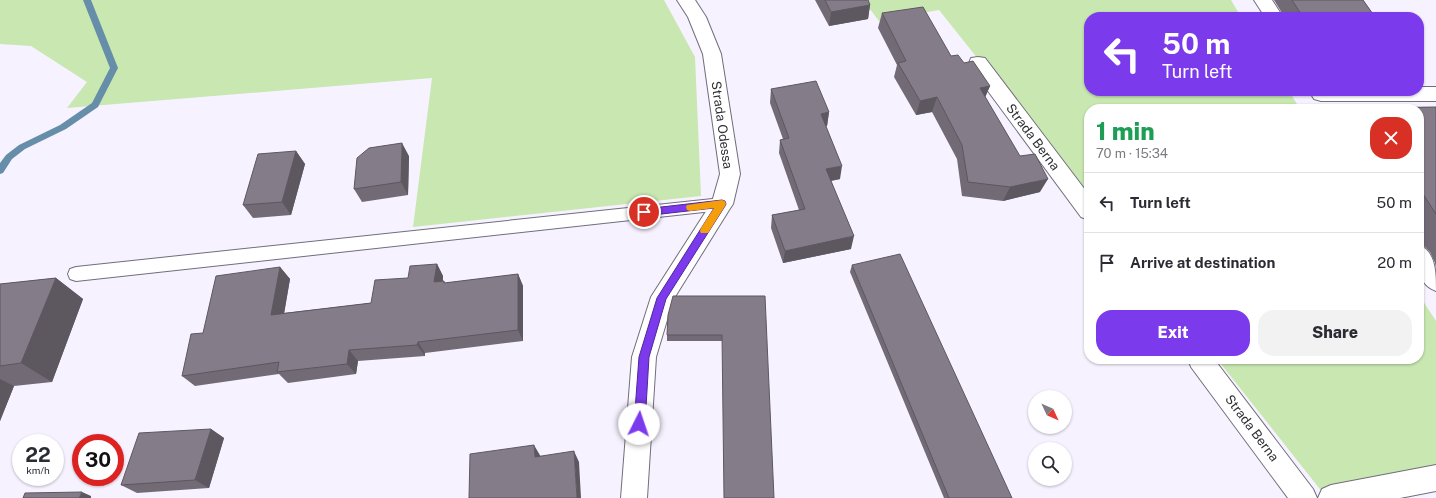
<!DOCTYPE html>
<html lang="en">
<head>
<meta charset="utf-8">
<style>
	body { margin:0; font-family:"Public Sans",sans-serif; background:#f2f2f3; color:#2b2b33; height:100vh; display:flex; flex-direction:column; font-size:15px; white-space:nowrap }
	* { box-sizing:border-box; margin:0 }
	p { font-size:13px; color:#7c7c81 }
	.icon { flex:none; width:22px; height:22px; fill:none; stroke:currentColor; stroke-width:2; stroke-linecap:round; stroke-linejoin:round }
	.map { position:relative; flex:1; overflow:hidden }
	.details { position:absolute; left:1084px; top:104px; width:340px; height:260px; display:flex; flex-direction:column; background:#fff; border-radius:16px; box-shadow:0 1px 3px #0004 }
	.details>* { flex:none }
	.banner { position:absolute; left:1084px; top:12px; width:340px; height:84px; border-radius:16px; box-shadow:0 1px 3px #0004; background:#7c3aed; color:#fff; overflow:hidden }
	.needle { width:26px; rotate:134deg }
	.tools { position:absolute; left:1028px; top:390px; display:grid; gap:8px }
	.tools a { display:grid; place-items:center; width:44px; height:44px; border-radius:50%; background:#fff; box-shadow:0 1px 3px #0004; font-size:20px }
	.speed { position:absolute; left:12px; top:434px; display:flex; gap:8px; font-size:20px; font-weight:700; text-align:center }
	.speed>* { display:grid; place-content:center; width:52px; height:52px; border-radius:50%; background:#fff; box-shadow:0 1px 3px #0004; line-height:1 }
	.speed small { font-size:10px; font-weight:400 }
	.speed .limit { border:6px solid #d22; background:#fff; color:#111 }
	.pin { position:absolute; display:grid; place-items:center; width:34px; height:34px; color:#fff; margin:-17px; border:2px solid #fff; border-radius:50%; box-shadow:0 1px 4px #0007 }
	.me { position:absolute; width:44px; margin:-22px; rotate:4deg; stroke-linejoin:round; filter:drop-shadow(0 0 3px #0008) }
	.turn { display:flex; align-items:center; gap:14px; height:84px; padding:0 12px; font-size:18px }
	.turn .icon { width:52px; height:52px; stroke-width:2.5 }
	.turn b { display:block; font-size:28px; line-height:34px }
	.round { display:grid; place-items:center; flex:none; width:42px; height:42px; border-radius:16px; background:#f2f2f3 }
	.summary { display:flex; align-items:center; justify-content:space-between; height:68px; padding:0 12px }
	h1 { font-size:24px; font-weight:800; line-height:30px; color:#1e9e55 }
	.action { display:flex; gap:8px; margin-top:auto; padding:8px 12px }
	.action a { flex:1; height:46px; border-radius:16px; background:#7c3aed; color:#fff; font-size:16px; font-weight:800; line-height:46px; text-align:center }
	.action a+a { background:#f2f2f3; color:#2b2b33 }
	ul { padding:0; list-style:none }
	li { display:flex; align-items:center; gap:12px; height:60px; padding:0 12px; border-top:1px solid #e1e1e2 }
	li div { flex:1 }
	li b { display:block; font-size:15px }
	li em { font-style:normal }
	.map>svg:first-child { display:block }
	.green { fill:#c8e7b1 }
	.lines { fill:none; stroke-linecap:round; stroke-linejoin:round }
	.stream { fill:#668ea8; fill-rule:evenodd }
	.lane-casing { stroke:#726d7b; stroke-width:2 }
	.street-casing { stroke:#726d7b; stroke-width:2 }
	.lane { fill:#fff; fill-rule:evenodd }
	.street { fill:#fff; fill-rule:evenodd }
	.wall { fill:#726b76 }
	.shaded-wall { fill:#5d5760 }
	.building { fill:#857c89; stroke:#5d5760 }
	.route { fill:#7c3aed; stroke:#51269a }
	.slow { fill:#f59e0b }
	.labels { text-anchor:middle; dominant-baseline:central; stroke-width:4; stroke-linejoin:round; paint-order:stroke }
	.street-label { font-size:13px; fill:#313035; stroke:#fff }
</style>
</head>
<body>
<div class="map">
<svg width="1436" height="498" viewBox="0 0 1436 498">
	<rect width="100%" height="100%" fill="#f6f2ff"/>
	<!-- green -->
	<path class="green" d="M 0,0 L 664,0 L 695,57 L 701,196 L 413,227 L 432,78 L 67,108 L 87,82 L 31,46 L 0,44 Z
		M 863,0 L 1231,0 L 1241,17 L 1089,17 L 1089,91 L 1289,91 L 1300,109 L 1089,109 L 1089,198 L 939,10 L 879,21 Z
		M 1419,295 L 1436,321 L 1436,470 L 1323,493 L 1217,359 L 1419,359 Z"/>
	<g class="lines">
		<!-- stream -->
		<path class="stream" d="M 83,0 L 91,0 L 118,68 L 98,107 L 66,129 L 25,149 L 12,159 L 3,173 L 0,174 L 0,163 L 6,155 L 19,145 L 60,125 L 92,103 L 110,68 Z"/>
		<!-- lane casing -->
		<g class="lane-casing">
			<path id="lane" d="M 722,198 L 727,200 L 730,204 L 727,208 L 722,210 L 76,281 L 70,279 L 68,274 L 70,269 L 76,267 Z"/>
		</g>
		<!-- street casing -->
		<g class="street-casing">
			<path id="street" d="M 677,0 L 695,0 L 706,17 L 721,54 L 740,174 L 733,204 L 729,210 L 673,300 L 656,357 L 647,498 L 621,498 L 632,357 L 651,297 L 712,202 L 720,174 L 703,54 L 688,17 Z
				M 1254,0 L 1272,0 L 1283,17 L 1265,17 Z
				M 978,57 L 985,58 L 1089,195 L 1089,220 L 1081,217 L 971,68 L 969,63 L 971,58 Z
				M 1419,87 L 1436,87 L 1436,101 L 1321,101 L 1314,99 L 1311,94 L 1313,91 L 1419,91 Z
				M 1419,245 C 1436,252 1436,273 1436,291 C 1415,283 1419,263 1419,245 Z
				M 1188,359 L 1214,359 L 1313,489 L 1317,498 L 1288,498 L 1191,367 Z
				M 1436,465 L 1436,491 L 1400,498 L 1318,498 L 1322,489 L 1331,485 Z"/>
		</g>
		<!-- lane -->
		<use href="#lane" class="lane"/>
		<!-- street -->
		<use href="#street" class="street"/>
	</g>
	<!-- wall -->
	<path class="wall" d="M 815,0 L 868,0 L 870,5 L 868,19 L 829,26 Z
		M 1274,0 L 1363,0 L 1375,17 L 1279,17 L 1282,13 Z
		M 882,13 L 951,56 L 964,63 L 990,86 L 985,97 L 1040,192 L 1003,201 L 962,196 L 957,159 L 932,112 L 916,115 L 894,77 L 897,65 L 878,28 Z
		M 771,89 L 829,112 L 827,126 L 826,126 L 840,179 L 831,181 L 851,249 L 783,263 L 771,228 L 772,215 L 799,210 L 779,153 L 780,140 L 783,139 L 770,103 Z
		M 1436,107 L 1436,268 L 1435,263 L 1430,252 L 1425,247 L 1419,244 L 1419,109 L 1366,109 L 1367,108 Z
		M 296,151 L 305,164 L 291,215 L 253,218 L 243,205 Z
		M 409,156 L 408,195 L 362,202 L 354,189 Z
		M 437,264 L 443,276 L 443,281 L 444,281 L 445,283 L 518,274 L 523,286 L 523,341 L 425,353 L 425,356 L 358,361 L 356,374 L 288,383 L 279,374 L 195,386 L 182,376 L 280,267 L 290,279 L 284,313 L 371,303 L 408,278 Z
		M 852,265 L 1012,498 L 944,498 L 850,272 Z
		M 56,278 L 83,299 L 52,382 L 14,386 L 0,421 L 0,284 Z
		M 765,296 L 722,341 L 667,341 L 667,335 Z
		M 211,429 L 224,438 L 209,488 L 137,493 L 121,485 Z"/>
	<!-- shaded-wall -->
	<path class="shaded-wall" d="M 870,5 L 868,19 L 829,26 L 831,12 Z
		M 990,86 L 984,100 L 980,88 Z
		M 937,97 L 932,112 L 916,115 L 920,101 Z
		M 829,112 L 827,126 L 819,127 L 821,114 Z
		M 402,143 L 409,156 L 408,195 L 401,182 Z
		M 296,151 L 305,164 L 291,215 L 282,202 Z
		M 842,166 L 840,179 L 824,182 L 826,169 Z
		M 1048,179 L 1040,192 L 1003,201 L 1010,187 Z
		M 854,236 L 851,249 L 783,263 L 785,251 Z
		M 437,264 L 443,276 L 441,293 L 434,282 Z
		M 280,267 L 290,279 L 282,326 L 271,315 Z
		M 518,274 L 523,286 L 523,341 L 518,330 Z
		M 56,278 L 83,299 L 52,382 L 21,363 Z
		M 418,342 L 425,353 L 425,356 L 417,345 Z
		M 349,350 L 358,361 L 356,374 L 347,364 Z
		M 0,379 L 14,386 L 0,421 Z
		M 211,429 L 224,438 L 209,488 L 195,480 Z
		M 534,445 L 541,457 L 535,457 Z
		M 574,451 L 579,462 L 581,498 L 577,498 Z
		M 82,492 L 91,496 L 91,498 L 79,498 Z"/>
	<!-- building -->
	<path class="building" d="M 825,0 L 868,0 L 870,5 L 831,12 Z
		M 1292,0 L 1363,0 L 1375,17 L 1303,17 Z
		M 923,7 L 951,56 L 958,55 L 964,63 L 973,61 L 990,86 L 980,88 L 1020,156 L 1035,154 L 1048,179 L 1010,187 L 968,182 L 962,145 L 937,97 L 920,101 L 898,63 L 906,61 L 882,13 Z
		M 816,81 L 829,112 L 821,114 L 842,166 L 826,169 L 854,236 L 785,251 L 772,215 L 805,209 L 780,140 L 789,138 L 771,89 Z
		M 1436,107 L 1436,214 L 1419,188 L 1419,109 L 1367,109 L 1367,108 Z
		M 402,143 L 401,182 L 354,189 L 357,158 L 369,148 Z
		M 296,151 L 282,202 L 243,205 L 258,154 Z
		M 900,254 L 1012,498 L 949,498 L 852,265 Z
		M 437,264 L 434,282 L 444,281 L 444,283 L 518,274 L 518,330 L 418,342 L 417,345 L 349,350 L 347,364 L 277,372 L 279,362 L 182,376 L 191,334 L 203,333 L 216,276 L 280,267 L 271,315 L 371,303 L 375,280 L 408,278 L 410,266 Z
		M 56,278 L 21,363 L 0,366 L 0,284 Z
		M 673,296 L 765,296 L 774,498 L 724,498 L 722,335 L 667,335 L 668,315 Z
		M 211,429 L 195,480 L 121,485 L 139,433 Z
		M 534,445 L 535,457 L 574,451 L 577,498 L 469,498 L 470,454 Z
		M 82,492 L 79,498 L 23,498 L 25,493 Z"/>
	<!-- route -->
	<path class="route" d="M 722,200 L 725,201 L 726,204 L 725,206 L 666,299 L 649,357 L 645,424 L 643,428 L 639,429 L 636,428 L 634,424 L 639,357 L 657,298 L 714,208 L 644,216 L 640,212 L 644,209 Z"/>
	<!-- slow -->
	<path class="slow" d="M 722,200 L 725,201 L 726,204 L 725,206 L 708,233 L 701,233 L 700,231 L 701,228 L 714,208 L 690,211 L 687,210 L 686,207 L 687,205 Z"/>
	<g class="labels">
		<!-- street labels -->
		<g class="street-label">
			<text transform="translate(722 125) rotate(82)">Strada Odessa</text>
			<text transform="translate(1033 137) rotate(53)">Strada Berna</text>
			<text transform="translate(1252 428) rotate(53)">Strada Berna</text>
		</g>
	</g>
</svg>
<div class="tools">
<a><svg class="needle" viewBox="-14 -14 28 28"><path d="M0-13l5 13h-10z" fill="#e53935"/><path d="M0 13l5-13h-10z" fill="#7c7c81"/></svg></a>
<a><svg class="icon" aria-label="search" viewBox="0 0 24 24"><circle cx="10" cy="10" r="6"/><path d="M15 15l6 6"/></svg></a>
</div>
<div class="speed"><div>22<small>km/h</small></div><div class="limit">30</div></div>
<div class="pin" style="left:644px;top:212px;background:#d93025"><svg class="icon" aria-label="arrive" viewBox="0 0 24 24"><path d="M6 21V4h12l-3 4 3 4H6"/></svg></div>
<svg class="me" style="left:639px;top:424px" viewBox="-20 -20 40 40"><circle r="19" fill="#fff"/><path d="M0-13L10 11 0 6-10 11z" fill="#7c3aed"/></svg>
<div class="banner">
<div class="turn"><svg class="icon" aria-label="left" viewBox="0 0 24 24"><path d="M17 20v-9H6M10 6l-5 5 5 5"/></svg><div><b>50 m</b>Turn left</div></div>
</div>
<section class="details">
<div class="summary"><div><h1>1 min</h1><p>70 m · 15:34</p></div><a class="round" style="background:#d93025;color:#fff"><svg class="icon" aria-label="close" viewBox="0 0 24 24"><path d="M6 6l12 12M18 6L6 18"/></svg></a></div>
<ul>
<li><svg class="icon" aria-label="left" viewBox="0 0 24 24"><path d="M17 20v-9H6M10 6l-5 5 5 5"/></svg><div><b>Turn left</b></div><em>50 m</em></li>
<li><svg class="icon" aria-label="arrive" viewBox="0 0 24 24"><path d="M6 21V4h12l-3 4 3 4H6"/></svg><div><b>Arrive at destination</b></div><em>20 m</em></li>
</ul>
<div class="action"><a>Exit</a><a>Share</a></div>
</section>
</div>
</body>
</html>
